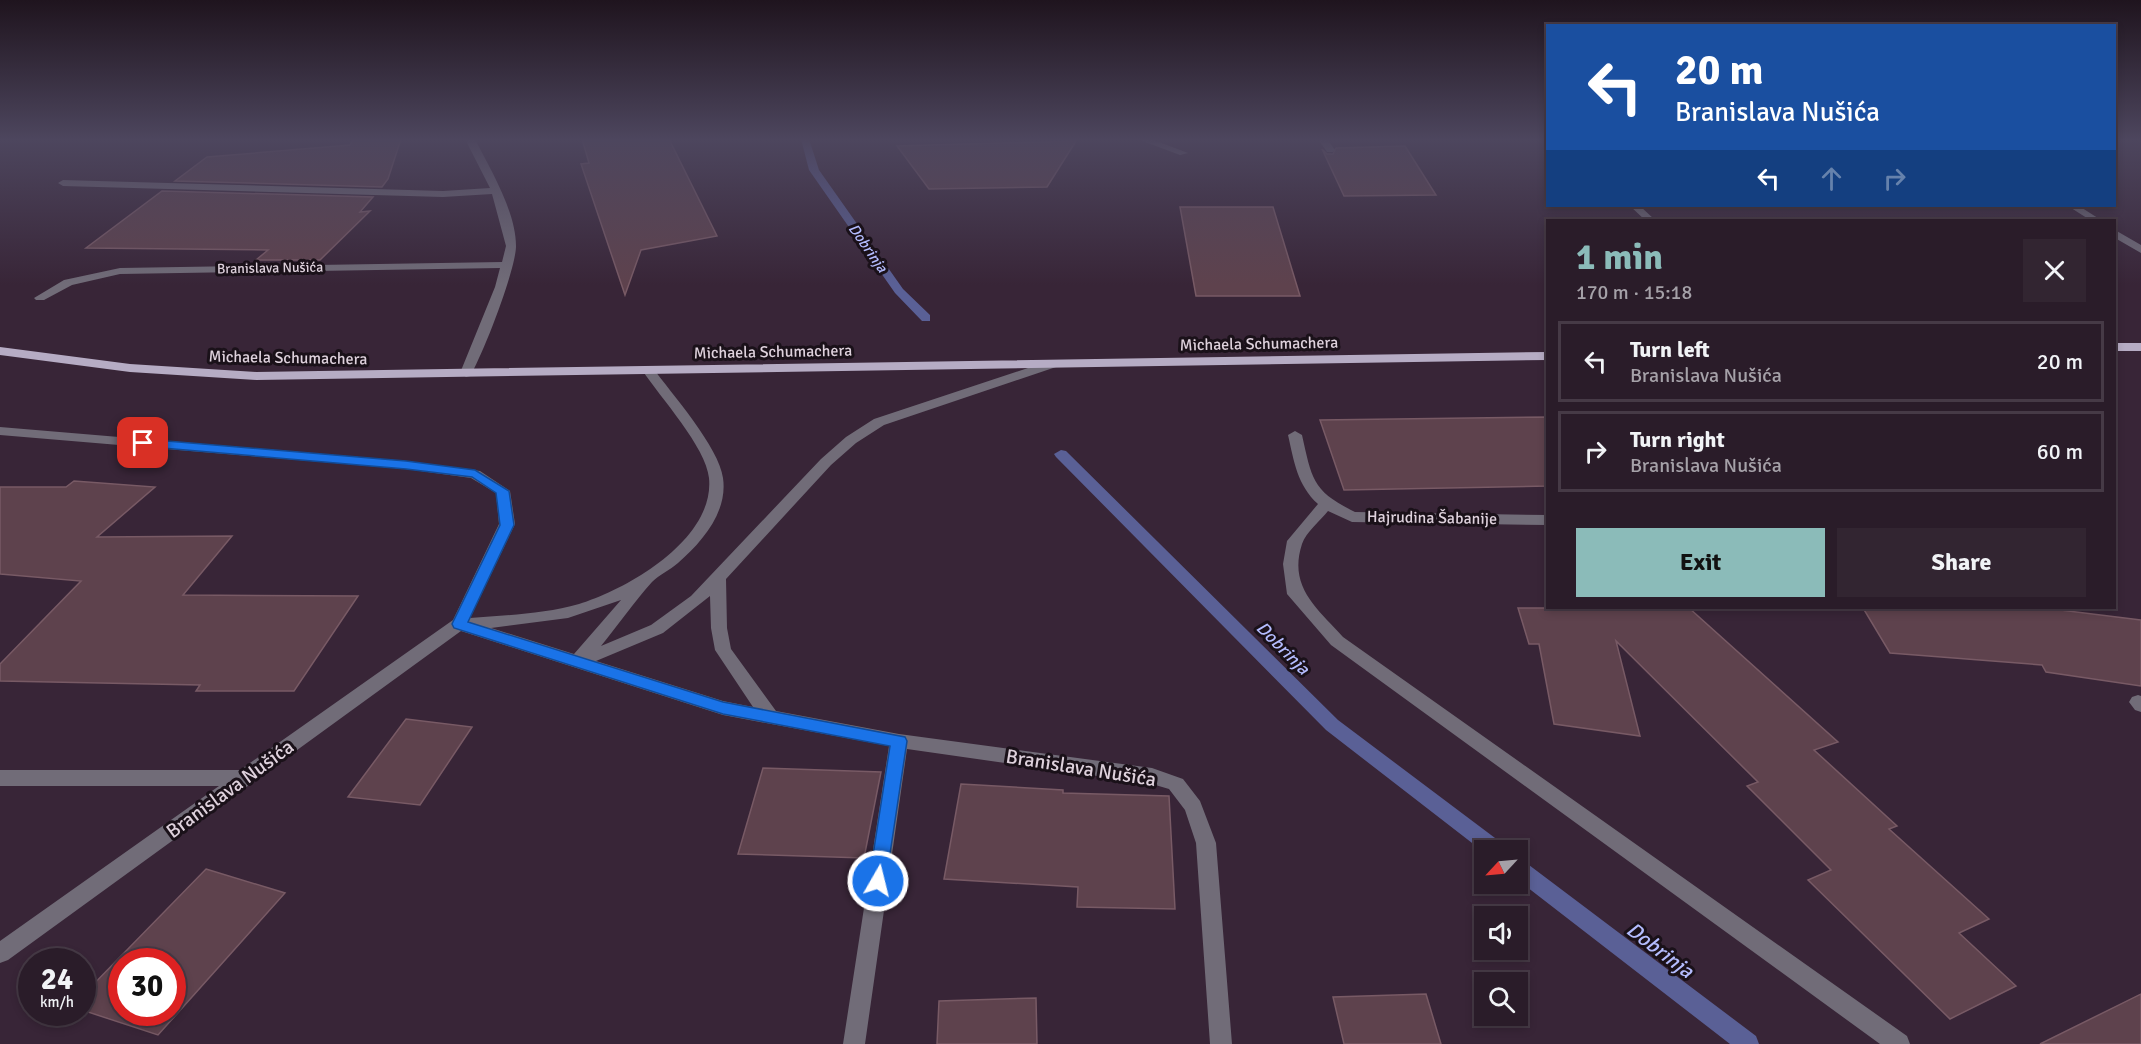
<!DOCTYPE html>
<html lang="en">
<head>
<meta charset="utf-8">
<style>
	body { margin:0; font-family:Signika,sans-serif; background:#322531; color:#f1f3f6; height:100vh; display:flex; flex-direction:column; font-size:22px; white-space:nowrap }
	* { box-sizing:border-box; margin:0 }
	p { font-size:20px; color:#a5a1a8 }
	.icon { flex:none; width:33px; height:33px; fill:none; stroke:currentColor; stroke-width:2; stroke-linecap:round; stroke-linejoin:round }
	.map { position:relative; flex:1; overflow:hidden }
	.drawer { position:absolute; left:1546px; top:219px; width:570px; height:390px; display:flex; flex-direction:column; background:#2a1c29; border-radius:0px; box-shadow:0 3px 9px #0003,0 0 0 2px #463a46 }
	.drawer>* { flex:none }
	.top-card { position:absolute; left:1546px; top:24px; width:570px; height:183px; border-radius:0px; box-shadow:0 3px 9px #0003,0 0 0 2px #463a46; background:#1a4fa0; color:#fff; overflow:hidden }
	.needle { width:39px; rotate:244deg }
	.controls { position:absolute; left:1474px; top:840px; display:grid; gap:12px }
	.controls a { display:grid; place-items:center; width:54px; height:54px; border-radius:0px; background:#2a1c29; box-shadow:0 3px 9px #0003,0 0 0 2px #463a46; font-size:30px }
	.speed { position:absolute; left:18px; top:948px; display:flex; gap:12px; font-size:30px; font-weight:700; text-align:center }
	.speed>* { display:grid; place-content:center; width:78px; height:78px; border-radius:50%; background:#2a1c29; box-shadow:0 3px 9px #0003,0 0 0 2px #463a46; line-height:1 }
	.speed small { font-size:15px; font-weight:400 }
	.speed .limit { border:9px solid #d22; background:#fff; color:#111 }
	.pin { position:absolute; display:grid; place-items:center; width:51px; height:51px; color:#fff; margin:-26px; border-radius:12px; box-shadow:0 3px 9px #0006 }
	.me { position:absolute; width:66px; margin:-33px; rotate:8deg; stroke-linejoin:round; filter:drop-shadow(0 0 4px #0008) }
	.turn { display:flex; align-items:center; gap:21px; height:126px; padding:0 30px; font-size:27px }
	.turn .icon { width:78px; height:78px; stroke-width:2.5 }
	.turn b { display:block; font-size:42px; line-height:51px }
	.lanes { display:flex; align-items:center; height:57px; padding:0 30px; background:#0003; justify-content:center; gap:30px; direction:ltr }
	.lanes .off { opacity:.35 }
	.round { display:grid; place-items:center; flex:none; width:63px; height:63px; border-radius:0px; background:#322531 }
	.head { display:flex; align-items:center; justify-content:space-between; height:102px; padding:0 30px }
	h1 { font-size:36px; font-weight:700; line-height:45px; color:#8bbbb9 }
	.button { display:flex; gap:12px; margin-top:auto; padding:12px 30px }
	.button a { flex:1; height:69px; border-radius:0px; background:#8bbbb9; color:#111; font-size:24px; font-weight:700; line-height:69px; text-align:center }
	.button a+a { background:#322531; color:#f1f3f6 }
	ul { padding:0; list-style:none }
	li { display:flex; align-items:center; gap:18px; height:81px; margin:0 12px 9px; padding:0 18px; border:3px solid #463a46; border-radius:0px }
	li div { flex:1 }
	li b { display:block; font-size:22px }
	li em { font-style:normal }
	.map>svg:first-child { display:block }
	.lines { fill:none; stroke-linecap:round; stroke-linejoin:round }
	.stream { fill:#5a6096; fill-rule:evenodd }
	.building { fill:#5e424d; stroke:#785a65; stroke-width:1.5; fill-rule:evenodd }
	.minor { fill:#716c78; fill-rule:evenodd }
	.major { fill:#b6acc4; fill-rule:evenodd }
	.route { fill:#1a73e8; stroke:#114b97; stroke-width:1.5 }
	.labels { text-anchor:middle; dominant-baseline:central; stroke-width:6; stroke-linejoin:round; paint-order:stroke }
	.far-street-label { font-size:14px; fill:#ded1dc; stroke:#1a1119 }
	.far-water-label { font-size:15px; font-style:italic; fill:#b4bcfe; stroke:#1a1119 }
	.street-label { font-size:16px; fill:#ded1dc; stroke:#1a1119 }
	.water-label { font-size:18px; font-style:italic; fill:#b4bcfe; stroke:#1a1119 }
	.near-street-label { font-size:20px; fill:#ded1dc; stroke:#1a1119 }
	.near-water-label { font-size:21px; font-style:italic; fill:#b4bcfe; stroke:#1a1119 }
</style>
</head>
<body>
<div class="map">
<svg width="2141" height="1044" viewBox="0 0 2141 1044">
	<rect width="100%" height="100%" fill="#382537"/>
	<g class="lines">
		<!-- stream -->
		<path class="stream" d="M 801,139 L 809,139 L 819,170 L 903,289 L 930,315 L 930,321 L 922,321 L 895,293 L 809,170 Z
			M 1061,450 L 1066,451 L 1338,720 L 1503,844 L 1506,850 L 1485,850 L 1485,853 L 1326,730 L 1056,457 L 1054,454 Z
			M 1518,859 L 1525,862 L 1756,1036 L 1759,1044 L 1730,1044 L 1518,880 Z"/>
	</g>
	<!-- building -->
	<path class="building" d="M 353,139 L 401,139 L 388,179 L 382,187 L 175,181 L 207,157 L 350,145 Z
		M 582,139 L 669,139 L 717,236 L 641,250 L 625,295 L 581,164 L 589,163 Z
		M 1076,141 L 1047,187 L 929,189 L 897,146 Z
		M 1405,146 L 1436,195 L 1344,196 L 1322,149 L 1327,154 L 1333,154 L 1336,148 Z
		M 162,191 L 373,197 L 360,212 L 370,211 L 320,260 L 256,260 L 268,250 L 86,248 Z
		M 1180,207 L 1273,207 L 1300,296 L 1196,296 Z
		M 1548,417 L 1548,486 L 1344,490 L 1320,420 Z
		M 74,481 L 155,487 L 97,537 L 232,536 L 183,595 L 358,596 L 294,691 L 196,691 L 200,685 L 0,681 L 0,664 L 81,581 L 0,574 L 0,487 L 66,487 Z
		M 1518,608 L 1689,608 L 1838,742 L 1814,750 L 1897,826 L 1889,829 L 1989,919 L 1959,933 L 2016,986 L 1950,1019 L 1808,880 L 1831,870 L 1747,786 L 1758,782 L 1616,641 L 1640,736 L 1554,724 L 1539,644 L 1529,644 Z
		M 1863,608 L 2044,608 L 2141,620 L 2141,686 L 2046,672 L 2042,665 L 1890,653 Z
		M 406,719 L 472,727 L 420,805 L 348,797 Z
		M 763,768 L 881,772 L 864,858 L 738,854 Z
		M 961,784 L 1063,790 L 1063,793 L 1169,796 L 1175,909 L 1077,907 L 1078,887 L 944,879 Z
		M 206,869 L 285,893 L 158,1035 L 82,1010 L 82,996 ZM 122,962 L 172,962 L 172,1012 L 122,1012 Z
		M 1426,994 L 1441,1044 L 1344,1044 L 1333,997 Z
		M 2141,994 L 2141,1044 L 2040,1044 Z
		M 1036,998 L 1037,1044 L 937,1044 L 939,1001 Z"/>
	<g class="lines">
		<!-- minor -->
		<path class="minor" d="M 465,139 L 475,139 C 490,169 516,211 516,246 C 516,269 483,355 470,376 L 466,377 L 460,373 L 495,287 L 500,268 L 120,274 L 72,285 L 44,300 L 36,300 L 34,298 L 64,280 L 120,268 L 502,262 L 506,246 L 492,194 L 443,197 L 63,186 L 58,183 L 63,180 L 443,191 L 490,188 Z
			M 1137,139 L 1151,139 L 1188,153 L 1180,155 Z
			M 1318,139 L 1327,139 L 1335,150 L 1333,152 L 1327,152 Z
			M 1630,206 L 1640,206 L 1655,220 L 1645,220 Z
			M 2068,206 L 2079,206 L 2101,220 L 2090,220 Z
			M 2115,230 L 2141,245 L 2141,253 L 2115,238 Z
			M 1052,360 L 1058,364 L 1056,367 L 884,425 L 856,443 L 831,465 L 726,579 L 727,628 L 731,649 L 776,711 L 899,734 L 1152,768 L 1183,779 L 1200,801 L 1216,843 L 1232,1044 L 1210,1044 L 1196,843 L 1185,810 L 1169,789 L 1152,784 L 907,749 L 865,1044 L 843,1044 L 889,746 L 723,715 L 461,631 L 8,960 L 0,963 L 0,941 L 219,786 L 0,786 L 0,770 L 240,770 L 453,620 L 499,524 L 496,493 L 471,478 L 406,469 L 0,435 L 0,427 L 406,461 L 480,471 L 510,491 L 515,524 L 470,618 C 506,615 544,614 579,604 C 628,589 715,539 709,478 C 706,447 660,397 642,370 L 644,367 L 652,367 C 672,394 719,447 723,478 C 728,512 702,542 678,563 C 670,570 659,575 652,582 C 635,601 618,625 601,646 L 651,625 L 691,596 L 821,459 L 846,437 L 874,419 ZM 710,596 L 711,628 L 715,650 L 753,707 L 723,701 L 596,661 L 663,633 ZM 621,600 L 574,654 L 491,628 L 568,618 Z
			M 1295,431 L 1302,435 C 1312,479 1312,491 1355,512 L 1548,515 L 1548,525 L 1352,522 L 1328,511 C 1321,520 1306,532 1302,544 C 1288,587 1317,608 1343,637 L 1907,1036 L 1910,1044 L 1880,1044 L 1331,645 L 1287,594 L 1283,564 L 1287,541 L 1318,504 C 1297,485 1294,461 1288,435 Z
			M 2138,695 L 2141,696 L 2141,712 L 2135,710 L 2129,702 L 2132,697 Z"/>
		<!-- major -->
		<path class="major" d="M 2115,343 L 2141,343 L 2141,351 L 2115,351 Z
			M 0,347 L 130,364 L 256,372 L 1548,352 L 1548,360 L 256,380 L 130,372 L 0,355 Z"/>
	</g>
	<!-- sky -->
	<linearGradient id="sky" x2="0" y2="1"><stop stop-color="#1f141e"/><stop offset="0.49" stop-color="#4d465e"/><stop offset="1" stop-color="#4d465e" stop-opacity="0"/></linearGradient>
	<rect width="2141" height="285" fill="url(#sky)"/>
	<!-- route -->
	<path class="route" d="M 143,439 L 406,461 L 475,470 L 509,491 L 514,525 L 468,622 L 723,702 L 905,737 L 907,741 L 885,887 L 878,889 L 872,887 L 869,881 L 890,746 L 723,714 L 454,628 L 452,624 L 500,525 L 496,493 L 472,477 L 406,469 L 139,446 L 137,443 Z"/>
	<g class="labels">
		<!-- far-street labels -->
		<g class="far-street-label">
			<text transform="translate(270 268) rotate(-1)">Branislava Nušića</text>
		</g>
		<!-- far-water labels -->
		<g class="far-water-label">
			<text transform="translate(868 248) rotate(55)">Dobrinja</text>
		</g>
		<!-- street labels -->
		<g class="street-label">
			<text transform="translate(1259 344) rotate(-1)">Michaela Schumachera</text>
			<text transform="translate(773 352) rotate(-1)">Michaela Schumachera</text>
			<text transform="translate(288 358) rotate(1)">Michaela Schumachera</text>
			<text transform="translate(1432 518) rotate(1)">Hajrudina Šabanije</text>
		</g>
		<!-- water labels -->
		<g class="water-label">
			<text transform="translate(1283 648) rotate(45)">Dobrinja</text>
		</g>
		<!-- near-street labels -->
		<g class="near-street-label">
			<text transform="translate(1081 768) rotate(9)">Branislava Nušića</text>
			<text transform="translate(230 789) rotate(-36)">Branislava Nušića</text>
		</g>
		<!-- near-water labels -->
		<g class="near-water-label">
			<text transform="translate(1660 950) rotate(37)">Dobrinja</text>
		</g>
	</g>
</svg>
<div class="controls">
<a><svg class="needle" viewBox="-14 -14 28 28"><path d="M0-13l5 13h-10z" fill="#e53935"/><path d="M0 13l5-13h-10z" fill="#a5a1a8"/></svg></a>
<a><svg class="icon" aria-label="sound" viewBox="0 0 24 24"><path d="M4 9h4l5-4v14l-5-4H4zM17 9q2 3 0 6"/></svg></a>
<a><svg class="icon" aria-label="search" viewBox="0 0 24 24"><circle cx="10" cy="10" r="6"/><path d="M15 15l6 6"/></svg></a>
</div>
<div class="speed"><div>24<small>km/h</small></div><div class="limit">30</div></div>
<div class="pin" style="left:143px;top:443px;background:#d93025"><svg class="icon" aria-label="arrive" viewBox="0 0 24 24"><path d="M6 21V4h12l-3 4 3 4H6"/></svg></div>
<svg class="me" style="left:878px;top:881px" viewBox="-20 -20 40 40"><circle r="17" fill="#1a73e8" stroke="#fff" stroke-width="3"/><path d="M0-11L8 9 0 5-8 9z" fill="#fff"/></svg>
<div class="top-card">
<div class="turn"><svg class="icon" aria-label="left" viewBox="0 0 24 24"><path d="M17 20v-9H6M10 6l-5 5 5 5"/></svg><div><b>20 m</b>Branislava Nušića</div></div>
<div class="lanes"><svg class="icon" aria-label="left" viewBox="0 0 24 24"><path d="M17 20v-9H6M10 6l-5 5 5 5"/></svg><svg class="icon off" aria-label="ahead" viewBox="0 0 24 24"><path d="M12 20V5M6 11l6-6 6 6"/></svg><svg class="icon off" aria-label="right" viewBox="0 0 24 24"><path d="M7 20v-9h11M14 6l5 5-5 5"/></svg></div>
</div>
<section class="drawer">
<div class="head"><div><h1>1 min</h1><p>170 m · 15:18</p></div><a class="round"><svg class="icon" aria-label="close" viewBox="0 0 24 24"><path d="M6 6l12 12M18 6L6 18"/></svg></a></div>
<ul>
<li><svg class="icon" aria-label="left" viewBox="0 0 24 24"><path d="M17 20v-9H6M10 6l-5 5 5 5"/></svg><div><b>Turn left</b><p>Branislava Nušića</p></div><em>20 m</em></li>
<li><svg class="icon" aria-label="right" viewBox="0 0 24 24"><path d="M7 20v-9h11M14 6l5 5-5 5"/></svg><div><b>Turn right</b><p>Branislava Nušića</p></div><em>60 m</em></li>
</ul>
<div class="button"><a>Exit</a><a>Share</a></div>
</section>
</div>
</body>
</html>
